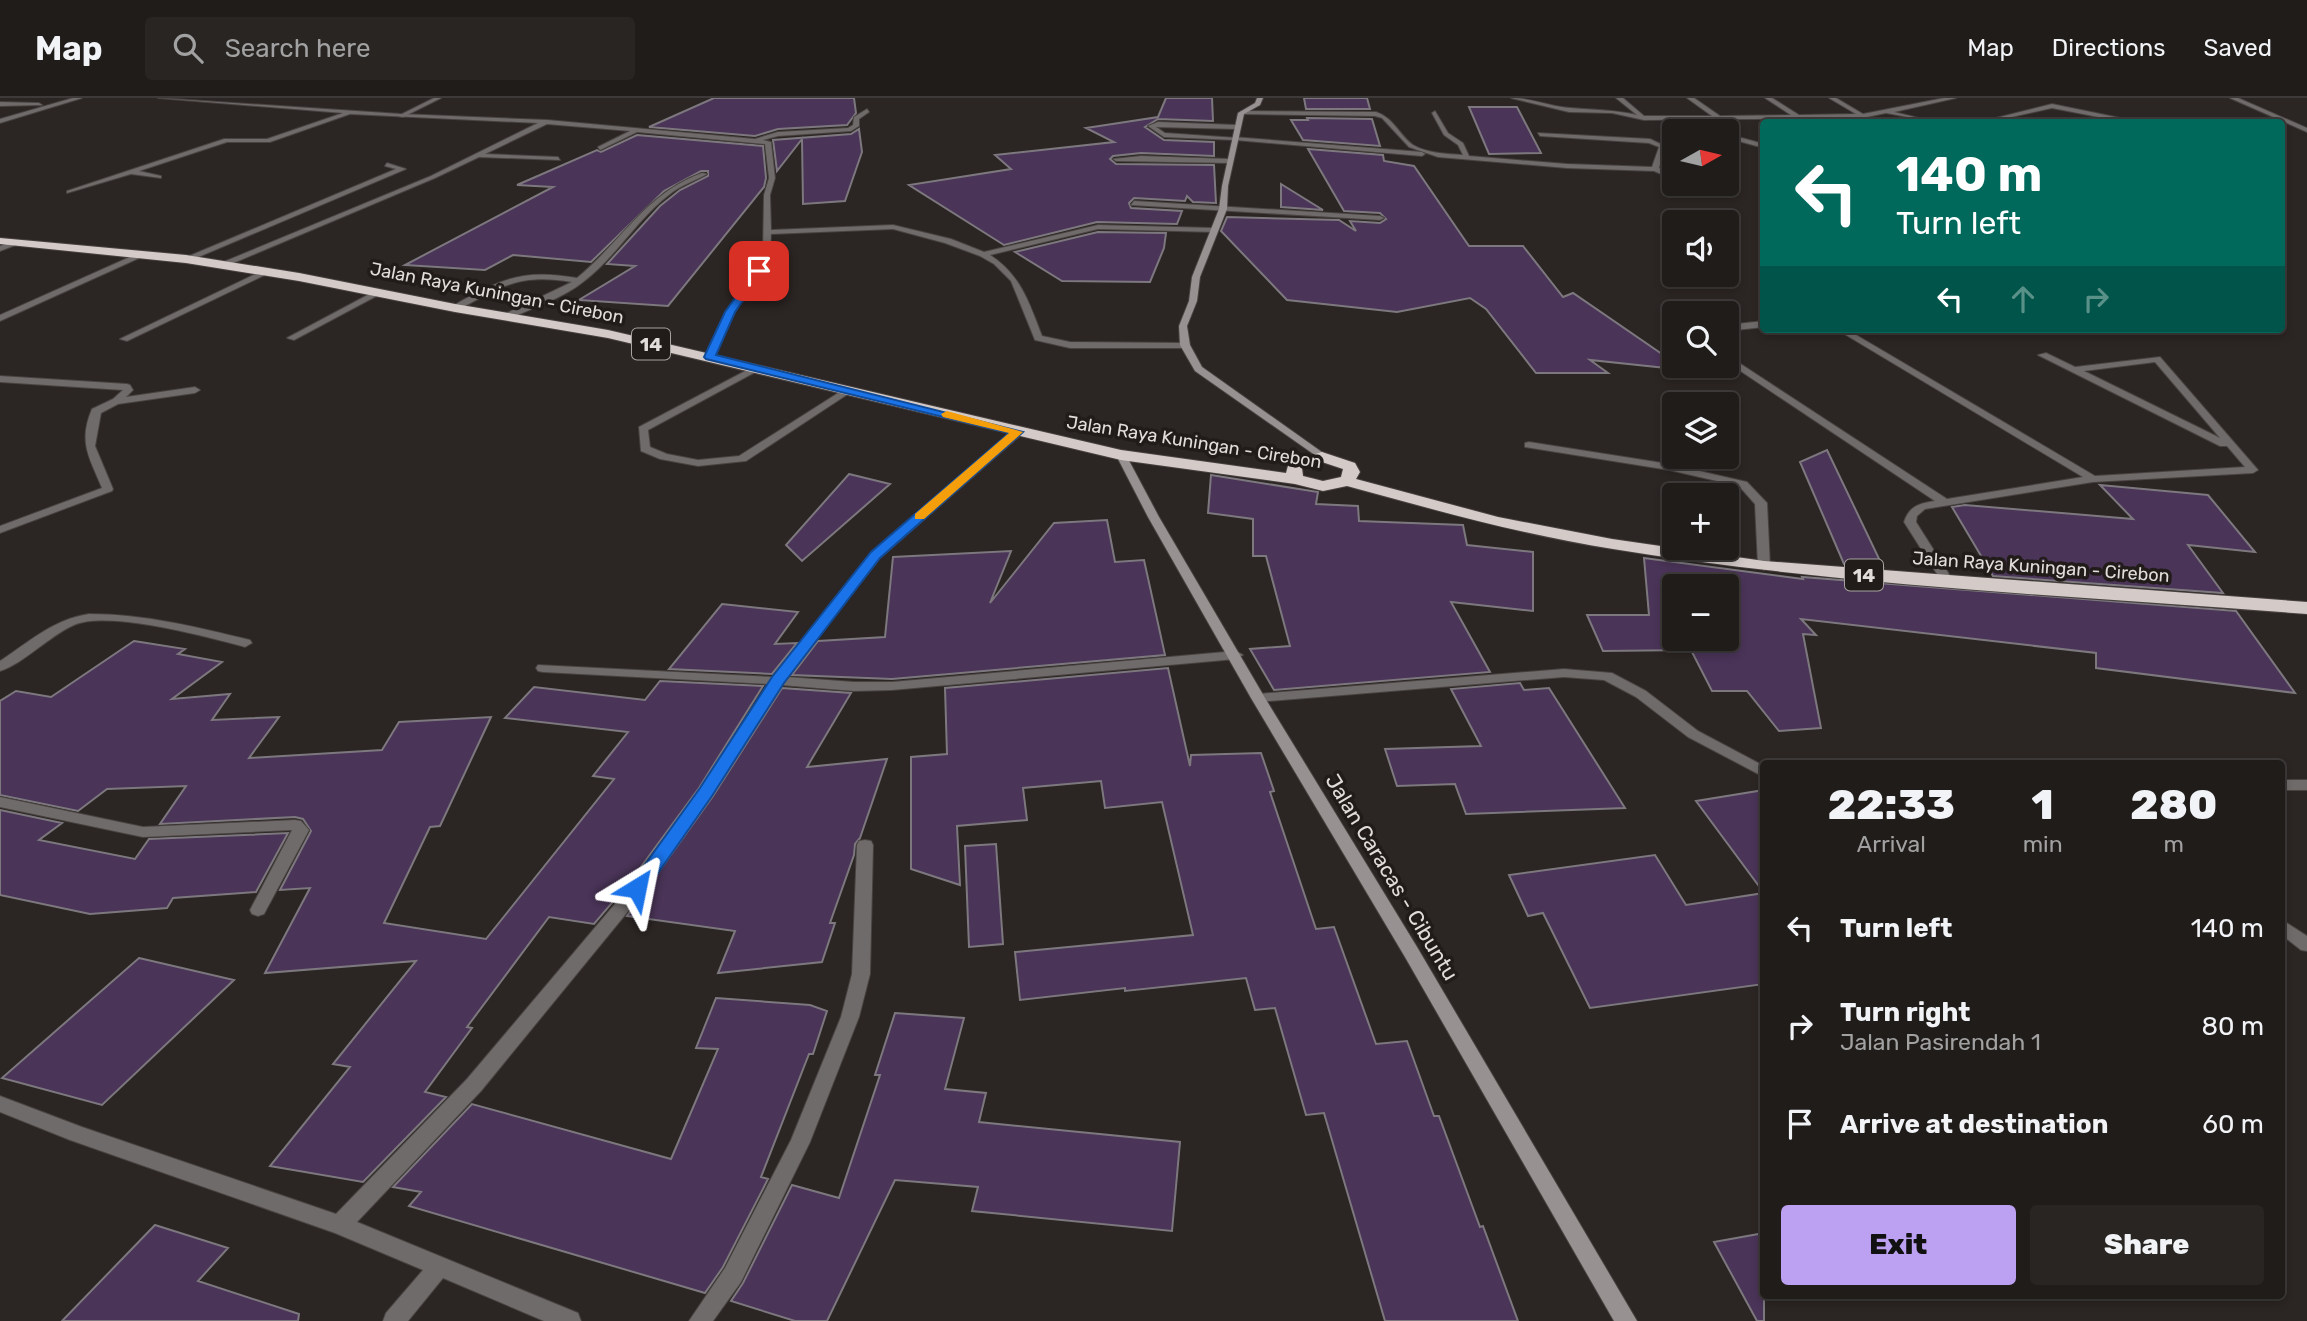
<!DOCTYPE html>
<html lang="en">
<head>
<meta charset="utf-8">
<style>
	body { margin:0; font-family:Rubik,sans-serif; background:#282523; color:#f1f3f6; height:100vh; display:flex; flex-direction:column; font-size:26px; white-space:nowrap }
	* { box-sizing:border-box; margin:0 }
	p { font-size:23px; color:#a2a1a2 }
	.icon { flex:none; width:38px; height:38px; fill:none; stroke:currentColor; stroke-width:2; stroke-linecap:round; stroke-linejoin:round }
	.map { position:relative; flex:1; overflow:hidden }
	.drawer { position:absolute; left:1760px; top:662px; width:525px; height:539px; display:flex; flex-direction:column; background:#201c1a; border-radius:7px; box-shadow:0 4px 10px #0003,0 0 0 2px #3d3a39 }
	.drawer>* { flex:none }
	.top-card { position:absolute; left:1760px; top:21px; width:525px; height:214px; border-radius:7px; box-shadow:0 4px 10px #0003,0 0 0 2px #3d3a39; background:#00695c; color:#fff; overflow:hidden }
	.needle { width:46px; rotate:82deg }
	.fabs { position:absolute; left:1662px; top:21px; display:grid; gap:14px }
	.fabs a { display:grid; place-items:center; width:77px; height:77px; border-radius:7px; background:#201c1a; box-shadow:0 4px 10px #0003,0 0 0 2px #3d3a39; font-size:35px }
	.pin { position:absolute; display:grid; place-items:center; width:60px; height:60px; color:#fff; margin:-30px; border-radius:14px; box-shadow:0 4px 10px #0006 }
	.me { position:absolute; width:77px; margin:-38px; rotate:35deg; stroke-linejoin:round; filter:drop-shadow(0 0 5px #0008) }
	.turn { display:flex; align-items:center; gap:24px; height:147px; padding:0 21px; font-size:32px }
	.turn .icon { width:91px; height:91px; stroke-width:2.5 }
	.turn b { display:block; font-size:49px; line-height:60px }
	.lanes { display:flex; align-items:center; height:66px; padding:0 21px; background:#0003; justify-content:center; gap:35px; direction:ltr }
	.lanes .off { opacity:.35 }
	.eta { display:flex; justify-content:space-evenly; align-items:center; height:119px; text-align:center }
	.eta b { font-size:42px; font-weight:800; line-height:49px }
	.cta { display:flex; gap:14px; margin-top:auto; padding:14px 21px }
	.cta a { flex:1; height:80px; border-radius:7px; background:#bca0f2; color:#111; font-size:28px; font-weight:800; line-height:80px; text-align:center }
	.cta a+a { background:#282523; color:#f1f3f6 }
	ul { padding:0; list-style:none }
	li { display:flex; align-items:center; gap:21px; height:98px; padding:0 21px }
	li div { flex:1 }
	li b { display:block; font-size:26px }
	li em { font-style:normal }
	header { display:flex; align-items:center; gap:42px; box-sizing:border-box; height:98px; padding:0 35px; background:#201c1a; border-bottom:2px solid #3d3a39 }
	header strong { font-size:33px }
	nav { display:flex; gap:38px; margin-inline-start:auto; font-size:24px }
	.search { width:490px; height:63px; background:#282523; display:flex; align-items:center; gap:18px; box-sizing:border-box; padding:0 24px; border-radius:7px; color:#a2a1a2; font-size:26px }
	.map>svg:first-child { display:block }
	.building { fill:#4a3458; stroke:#7c787e; stroke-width:2; fill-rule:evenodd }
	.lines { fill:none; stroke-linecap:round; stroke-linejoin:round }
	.lane-casing { stroke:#484240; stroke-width:2 }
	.street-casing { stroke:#484240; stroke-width:2 }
	.secondary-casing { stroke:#484240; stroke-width:2 }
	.highway-casing { stroke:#484240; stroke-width:2 }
	.lane { fill:#6f6b6a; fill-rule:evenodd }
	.street { fill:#6f6b6a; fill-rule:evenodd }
	.secondary { fill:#979291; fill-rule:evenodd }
	.highway { fill:#d4cbc9; fill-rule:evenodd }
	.route { fill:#1a73e8; stroke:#114b97; stroke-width:2 }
	.slow { fill:#f59e0b }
	.labels { text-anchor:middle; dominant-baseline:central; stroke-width:7; stroke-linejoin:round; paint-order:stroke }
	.far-street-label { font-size:18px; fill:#e1dddb; stroke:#211c19 }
	.shield { fill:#211c19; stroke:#a7a3a1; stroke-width:2 }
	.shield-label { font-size:19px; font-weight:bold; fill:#e1dddb }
	.street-label { font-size:21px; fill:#e1dddb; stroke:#211c19 }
</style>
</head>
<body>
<header>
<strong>Map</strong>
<div class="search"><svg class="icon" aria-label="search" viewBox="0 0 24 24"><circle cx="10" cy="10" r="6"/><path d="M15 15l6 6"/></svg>Search here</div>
<nav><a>Map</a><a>Directions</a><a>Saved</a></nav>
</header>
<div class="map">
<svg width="2307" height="1223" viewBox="0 0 2307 1223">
	<rect width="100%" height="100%" fill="#2b2523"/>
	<!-- building -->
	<path class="building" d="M 714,0 L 854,0 L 856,15 L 847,27 L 778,31 L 755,38 L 649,29 Z
		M 1166,0 L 1212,0 L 1213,23 L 1158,21 L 1145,29 L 1164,42 L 1214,44 L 1214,58 L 1141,55 L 1113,58 L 1110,61 L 1116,66 L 1214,67 L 1216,105 L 1193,104 L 1187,98 L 1185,103 L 1134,100 L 1129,105 L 1131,110 L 1182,113 L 1177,126 L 1097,124 L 1004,147 L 909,87 L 1011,71 L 995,57 L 1114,44 L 1086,30 L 1158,19 Z
		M 1304,0 L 1367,0 L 1370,11 L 1306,11 Z
		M 1469,9 L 1517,9 L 1541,55 L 1489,56 Z
		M 1307,20 L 1372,21 L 1380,48 L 1303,42 L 1291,22 L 1308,22 Z
		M 859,31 L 862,54 L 845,103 L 803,106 L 802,41 L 777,73 L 773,42 L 851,36 Z
		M 637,37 L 763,48 L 766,80 L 764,89 L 668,208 L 579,202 L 635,168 L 607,166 L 660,108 L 680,92 L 708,78 L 708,73 L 701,73 L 664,93 L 591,164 L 513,157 L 485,172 L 405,167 L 553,89 L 517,87 L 597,52 L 601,54 Z
		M 1308,51 L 1383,57 L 1384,63 L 1414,68 L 1469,148 L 1523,148 L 1563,199 L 1573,195 L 1675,265 L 1675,268 L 1685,272 L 1590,262 L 1608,275 L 1536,275 L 1486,211 L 1470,200 L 1397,214 L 1287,202 L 1221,133 L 1227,119 L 1339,122 L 1356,133 L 1350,123 L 1380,125 L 1386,121 L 1380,115 L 1344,113 Z
		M 1281,86 L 1323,112 L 1281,109 Z
		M 1098,134 L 1166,135 L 1164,150 L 1150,184 L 1062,183 L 1015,154 Z
		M 1827,352 L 1883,469 L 1844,466 L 1800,364 Z
		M 849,376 L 890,386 L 802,463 L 786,447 Z
		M 1211,377 L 1318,394 L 1316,406 L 1358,408 L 1359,423 L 1463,427 L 1467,447 L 1533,454 L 1533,513 L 1451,504 L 1490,574 L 1274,592 L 1250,551 L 1290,548 L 1266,458 L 1253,458 L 1253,421 L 1208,415 Z
		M 2100,387 L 2208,397 L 2255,454 L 2188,447 L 2223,495 L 1993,478 L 1952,409 L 1965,407 L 2133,421 Z
		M 1107,422 L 1115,464 L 1144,462 L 1165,557 L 892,581 L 792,577 L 818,543 L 885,539 L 893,459 L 1011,453 L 990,505 L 1054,425 Z
		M 1644,460 L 1803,481 L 1802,479 L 2236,513 L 2295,595 L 2096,570 L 2096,555 L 1801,521 L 1816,537 L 1803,536 L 1821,630 L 1779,633 L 1747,593 L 1712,593 L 1691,552 L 1603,553 L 1587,517 L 1649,517 ZM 1675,488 L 1727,488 L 1727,541 L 1675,541 Z
		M 722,506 L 798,514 L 775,546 L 797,545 L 772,576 L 669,571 Z
		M 134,543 L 185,551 L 178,556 L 222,564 L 172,601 L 230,596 L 212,622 L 279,619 L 249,660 L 382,652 L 399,624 L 491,619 L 440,728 L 430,729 L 384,825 L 486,841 L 614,681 L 593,678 L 628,634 L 505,620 L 534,589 L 645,602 L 660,583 L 763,588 L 699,690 L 629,785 L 594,826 L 549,819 L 467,929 L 472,930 L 425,994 L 446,999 L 363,1084 L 270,1068 L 350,969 L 333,966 L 416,863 L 265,875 L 310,790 L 280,792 L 311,733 L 303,721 L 295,719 L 160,726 L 186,688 L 107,691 L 78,713 L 0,697 L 0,603 L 16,593 L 51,599 Z
		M 1168,570 L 1190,668 L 1191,657 L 1261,655 L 1274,693 L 1270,694 L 1316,831 L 1334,829 L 1376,946 L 1407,943 L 1434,1018 L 1439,1018 L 1480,1129 L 1483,1128 L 1518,1223 L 1385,1223 L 1324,1015 L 1306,1017 L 1275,910 L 1255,912 L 1246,880 L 1125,893 L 1125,890 L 1020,902 L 1015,854 L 1193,837 L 1162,704 L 1105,710 L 1101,683 L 1023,690 L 1027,722 L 957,728 L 960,787 L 911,771 L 911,659 L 947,656 L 945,590 Z
		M 1520,585 L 1524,592 L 1549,590 L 1625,710 L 1466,716 L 1455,686 L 1397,688 L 1385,651 L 1481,648 L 1451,591 Z
		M 782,590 L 851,595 L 807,669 L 887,661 L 860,740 L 855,746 L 854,757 L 830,825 L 835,825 L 822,864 L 718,875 L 735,833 L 627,818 L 713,698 Z
		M 1764,692 L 1764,795 L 1696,703 Z
		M 0,712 L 62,725 L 39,742 L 135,761 L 149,741 L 288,735 L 256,794 L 173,800 L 167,810 L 90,816 L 0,797 Z
		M 996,746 L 1003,846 L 969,849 L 965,748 Z
		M 1655,757 L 1686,807 L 1764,795 L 1764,886 L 1590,910 L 1543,815 L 1528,818 L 1509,777 Z
		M 139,860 L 234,882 L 102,1007 L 2,980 Z
		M 716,900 L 810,907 L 827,913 L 813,956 L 809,956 L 761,1079 L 768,1081 L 723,1169 L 705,1195 L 409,1108 L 421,1094 L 393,1089 L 472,1006 L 671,1061 L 718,951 L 696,950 Z
		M 895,915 L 964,920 L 945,991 L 986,995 L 979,1024 L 1180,1044 L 1172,1133 L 972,1113 L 978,1089 L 895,1082 L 827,1223 L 795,1223 L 731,1203 L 743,1185 L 792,1087 L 839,1100 L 880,977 L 875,977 Z
		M 155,1127 L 228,1150 L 198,1183 L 299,1216 L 298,1223 L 62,1223 Z
		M 1764,1135 L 1764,1223 L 1757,1223 L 1714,1144 Z"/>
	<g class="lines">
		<!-- lane casing -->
		<g class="lane-casing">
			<path id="lane" d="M 434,0 L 441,0 L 403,19 L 398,18 Z
				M 1241,13 L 1376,14 C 1394,20 1399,37 1413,47 C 1427,55 1447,56 1463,57 L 1458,47 L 1444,37 L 1432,15 L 1435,13 L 1448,35 L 1463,45 L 1469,58 L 1567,66 L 1652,69 L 1659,49 L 1649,45 L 1540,38 L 1538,35 L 1650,41 L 1665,48 L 1659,70 L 1675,77 L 1675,82 L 1654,73 L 1567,70 L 1438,59 L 1409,49 L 1382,20 L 1375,18 L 1239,16 Z
				M 1233,39 L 1422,54 L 1425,56 L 1422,58 L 1235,42 Z
				M 1689,86 L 1701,86 L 1715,90 L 1712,92 Z
				M 751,270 L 759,272 L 648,332 L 650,349 L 667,356 L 698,362 L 739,358 L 846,290 L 854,292 L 746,363 L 698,368 L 660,361 L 641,353 L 639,329 Z"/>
		</g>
		<!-- street casing -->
		<g class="street-casing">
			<path id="street" d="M 73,0 L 82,0 L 0,25 L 0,21 Z
				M 158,0 L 401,16 L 547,22 L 755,41 L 778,34 L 848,30 L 853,27 L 854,19 L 867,11 L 869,14 L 859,21 L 859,28 L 851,33 L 778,38 L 763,42 L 771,44 L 775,80 L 770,97 L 771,132 L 893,127 L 951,141 L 984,154 L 1098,127 L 1214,130 L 1218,132 L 1214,134 L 1098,131 L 990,157 C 1021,177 1029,205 1042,238 L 1070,244 L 1188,245 L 1190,247 L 1185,250 L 1070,250 L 1035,242 L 1011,183 L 994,166 L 980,158 L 945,145 L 893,131 L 771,136 C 771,172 751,185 735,214 C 726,228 721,244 715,259 L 710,262 L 705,259 L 726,214 L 755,173 L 763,153 L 764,97 L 769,80 L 765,46 L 637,34 L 600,52 L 598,49 L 630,33 L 547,26 L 485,56 L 558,59 L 560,62 L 479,59 L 435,80 L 224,169 L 220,167 L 221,165 L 431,78 L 538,25 L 350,16 L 270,44 L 227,44 L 139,73 L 161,78 L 161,80 L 131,76 L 67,95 L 67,93 L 224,41 L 267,41 L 343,15 Z
				M 1511,0 C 1532,0 1551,9 1571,10 C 1594,12 1615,12 1637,17 L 1616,0 L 1623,0 L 1644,18 L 1712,18 L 1687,0 L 1694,0 L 1720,18 L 1791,17 L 1765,0 L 1772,0 L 1799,17 L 1856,16 L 1829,0 L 1836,0 L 1863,16 L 1944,0 L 1956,0 L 1894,14 L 1935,24 L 1886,15 L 1862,20 L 1644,22 L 1612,15 L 1569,14 Z
				M 2230,0 L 2238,0 L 2307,30 L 2307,34 Z
				M 0,4 L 39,5 L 42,7 L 0,8 Z
				M 2052,6 L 2130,22 L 2133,24 L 2124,24 L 2052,10 L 1989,24 L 1980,24 Z
				M 1678,23 L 1712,32 L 1713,33 L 1704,33 L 1676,26 Z
				M 1158,24 L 1237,27 L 1240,29 L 1237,31 L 1156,29 L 1165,35 L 1238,40 L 1235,42 L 1164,39 L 1148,28 Z
				M 1727,36 L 1764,46 L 1764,50 L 1727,40 Z
				M 1141,58 L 1230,61 L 1233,63 L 1230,65 L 1116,63 L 1113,61 Z
				M 387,65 L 406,71 L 189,163 L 182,161 L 396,71 L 385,68 Z
				M 702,75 L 707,76 C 695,83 681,87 670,96 C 637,121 616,159 583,184 C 563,200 535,209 511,220 L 505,220 L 505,216 L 572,184 C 520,175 502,188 458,212 L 451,210 C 458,204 467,200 475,196 C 512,176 535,173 577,180 C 621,144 646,95 702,75 Z
				M 1134,103 L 1380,118 L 1384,120 L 1380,122 L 1131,107 Z
				M 14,143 L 21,145 L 0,153 L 0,148 Z
				M 141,154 L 148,156 L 0,223 L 0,217 Z
				M 264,172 L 271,174 L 127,243 L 120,241 Z
				M 377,192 L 384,194 L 294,242 L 287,240 Z
				M 1764,223 L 1764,229 L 1727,233 L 1727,227 Z
				M 1836,231 L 1846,231 L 2095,378 L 2245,369 L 2227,348 L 2220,348 L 2038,257 L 2046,255 L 2075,269 L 2160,259 L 2258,372 L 2253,375 L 2093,384 L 1925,411 L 1917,418 L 1916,424 L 1954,484 L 1948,488 L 1944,487 L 1904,424 C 1909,408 1920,405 1935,403 L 1727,264 L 1727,257 L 1947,401 L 2083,379 ZM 2155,264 L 2220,340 L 2084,273 Z
				M 0,278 L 127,286 L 130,287 L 133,292 L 126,299 L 195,289 L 200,292 L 195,295 L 118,306 L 101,315 L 95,348 L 113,391 L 112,393 L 0,435 L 0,428 L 102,390 C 89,359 78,344 92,311 L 113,301 L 123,292 L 0,284 Z
				M 1018,331 L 1022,332 L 1022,336 L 880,460 L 787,579 L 854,584 L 892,584 L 1236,553 L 1243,557 L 1236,561 L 892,592 L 854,593 L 781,587 L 711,697 L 643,795 L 481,993 L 357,1124 L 578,1215 L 581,1223 L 544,1223 L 443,1180 L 408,1223 L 383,1223 L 386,1215 L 423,1172 L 335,1135 L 70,1042 L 0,1014 L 0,998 L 82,1029 L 336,1116 L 467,981 L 631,787 L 701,691 L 768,586 L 543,574 L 538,573 L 536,570 L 538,567 L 773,579 L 872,454 Z
				M 1529,344 L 1669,366 L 1747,384 L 1767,405 L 1770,468 L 1764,472 L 1758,468 L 1755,406 L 1739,388 L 1669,372 L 1525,349 L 1525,345 Z
				M 89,516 C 144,516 197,529 250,542 L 252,545 L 245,549 C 207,539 109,512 74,527 C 49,538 23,566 0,573 L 0,563 C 29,544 54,521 89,516 Z
				M 1564,571 L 1612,575 L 1646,593 L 1698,633 L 1764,668 L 1764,679 L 1688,639 L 1636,599 L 1604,582 L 1564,579 L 1258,604 L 1251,600 L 1258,596 Z
				M 2282,682 L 2307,682 L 2307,692 L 2282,692 Z
				M 0,699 L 143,729 L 295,722 L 301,723 L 309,732 L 264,816 L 258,818 L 252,816 L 250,812 L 292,732 L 143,739 L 0,709 Z
				M 865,742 L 871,743 L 873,747 L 870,876 L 859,919 L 810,1044 L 741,1184 L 713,1223 L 689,1223 L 725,1170 L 791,1042 L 841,919 L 852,876 L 857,747 L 859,743 Z
				M 2282,822 L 2307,838 L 2307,853 L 2301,852 L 2282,837 Z"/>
		</g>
		<!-- secondary casing -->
		<g class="secondary-casing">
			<path id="secondary" d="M 1257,0 L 1263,0 L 1260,7 L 1244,16 L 1228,88 L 1227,111 L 1200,179 L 1197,203 L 1187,228 L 1190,247 L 1202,269 L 1326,357 L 1327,359 L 1322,362 L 1195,273 L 1180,247 L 1179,228 L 1189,203 L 1192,179 L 1219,111 L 1222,88 L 1238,15 L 1255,5 Z
				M 1121,354 L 1126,357 L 1159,419 L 1265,600 L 1417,849 L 1637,1223 L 1614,1223 L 1405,859 L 1251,600 L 1148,419 L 1116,357 Z"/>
		</g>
		<!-- highway casing -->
		<g class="highway-casing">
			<path id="highway" d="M 0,140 L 186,157 L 299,175 L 455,206 L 608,232 L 1121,352 L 1286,375 L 1289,364 L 1322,354 L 1355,365 L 1360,374 L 1356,381 L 1498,419 L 1612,441 L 1764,463 L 2307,504 L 2307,516 C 2076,498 1842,488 1613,451 C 1523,437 1435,412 1347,388 L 1323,393 L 1295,386 L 1121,362 L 608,240 L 455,214 L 299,183 L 186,165 L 0,146 ZM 1322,364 L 1343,371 L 1341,379 L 1323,383 L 1303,378 L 1302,370 Z"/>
		</g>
		<!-- lane -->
		<use href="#lane" class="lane"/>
		<!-- street -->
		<use href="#street" class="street"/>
		<!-- secondary -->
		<use href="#secondary" class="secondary"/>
		<!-- highway -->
		<use href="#highway" class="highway"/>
	</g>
	<!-- route -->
	<path class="route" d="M 756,171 L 764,173 L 735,214 L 716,257 L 1023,334 L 880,460 L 784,585 L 712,698 L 644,795 L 631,795 L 628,790 L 631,786 L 700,690 L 772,579 L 871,454 L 1009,335 L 706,261 L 704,259 L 725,214 Z"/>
	<!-- slow -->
	<path class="slow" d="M 947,313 L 1023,334 L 924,421 L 915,421 L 915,416 L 1009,335 L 943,319 L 941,316 Z"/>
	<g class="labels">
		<!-- far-street labels -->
		<g class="far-street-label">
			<text transform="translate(497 195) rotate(11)">Jalan Raya Kuningan - Cirebon</text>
			<text transform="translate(1194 344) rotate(9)">Jalan Raya Kuningan - Cirebon</text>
			<text transform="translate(2041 469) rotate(4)">Jalan Raya Kuningan - Cirebon</text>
		</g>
		<!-- shield labels -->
		<g class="shield">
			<rect x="632" y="230.5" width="38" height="31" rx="5"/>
			<rect x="1845" y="461.5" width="38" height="31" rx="5"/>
		</g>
		<g class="shield-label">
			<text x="651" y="246">14</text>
			<text x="1864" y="477">14</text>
		</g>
		<!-- street labels -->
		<g class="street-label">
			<text transform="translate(1392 779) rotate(59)">Jalan Caracas - Cibuntu</text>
		</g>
	</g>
</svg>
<div class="fabs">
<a><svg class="needle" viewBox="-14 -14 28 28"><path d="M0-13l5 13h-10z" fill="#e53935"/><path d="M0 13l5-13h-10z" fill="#a2a1a2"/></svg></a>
<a><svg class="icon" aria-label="sound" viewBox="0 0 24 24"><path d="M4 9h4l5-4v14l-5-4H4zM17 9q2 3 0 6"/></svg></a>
<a><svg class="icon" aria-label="search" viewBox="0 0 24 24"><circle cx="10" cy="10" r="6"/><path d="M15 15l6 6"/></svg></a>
<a><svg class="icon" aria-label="layers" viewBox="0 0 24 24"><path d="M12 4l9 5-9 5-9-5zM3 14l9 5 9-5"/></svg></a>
<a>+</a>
<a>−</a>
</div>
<div class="pin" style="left:759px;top:173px;background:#d93025"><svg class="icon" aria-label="arrive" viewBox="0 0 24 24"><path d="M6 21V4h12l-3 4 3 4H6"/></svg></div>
<svg class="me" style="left:637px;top:790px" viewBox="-20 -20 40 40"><path d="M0-17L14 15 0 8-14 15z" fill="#1a73e8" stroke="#fff" stroke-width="4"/></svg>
<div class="top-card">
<div class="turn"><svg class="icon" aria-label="left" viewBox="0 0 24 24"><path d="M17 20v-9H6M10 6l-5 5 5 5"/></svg><div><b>140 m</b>Turn left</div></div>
<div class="lanes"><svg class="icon" aria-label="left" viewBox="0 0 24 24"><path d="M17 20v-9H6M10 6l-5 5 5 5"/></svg><svg class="icon off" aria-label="ahead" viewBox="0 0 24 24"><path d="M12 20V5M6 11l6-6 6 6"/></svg><svg class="icon off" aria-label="right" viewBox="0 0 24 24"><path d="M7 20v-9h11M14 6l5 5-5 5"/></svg></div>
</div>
<section class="drawer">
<div class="eta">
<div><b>22:33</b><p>Arrival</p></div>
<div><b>1</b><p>min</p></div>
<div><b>280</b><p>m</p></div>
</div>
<ul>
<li><svg class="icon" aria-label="left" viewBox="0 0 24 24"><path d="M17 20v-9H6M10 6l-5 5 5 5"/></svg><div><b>Turn left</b></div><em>140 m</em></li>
<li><svg class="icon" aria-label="right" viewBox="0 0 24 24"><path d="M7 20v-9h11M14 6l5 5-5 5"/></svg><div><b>Turn right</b><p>Jalan Pasirendah 1</p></div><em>80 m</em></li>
<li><svg class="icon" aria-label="arrive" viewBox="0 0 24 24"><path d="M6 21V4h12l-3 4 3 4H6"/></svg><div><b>Arrive at destination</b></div><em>60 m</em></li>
</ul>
<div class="cta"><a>Exit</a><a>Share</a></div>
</section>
</div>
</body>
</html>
